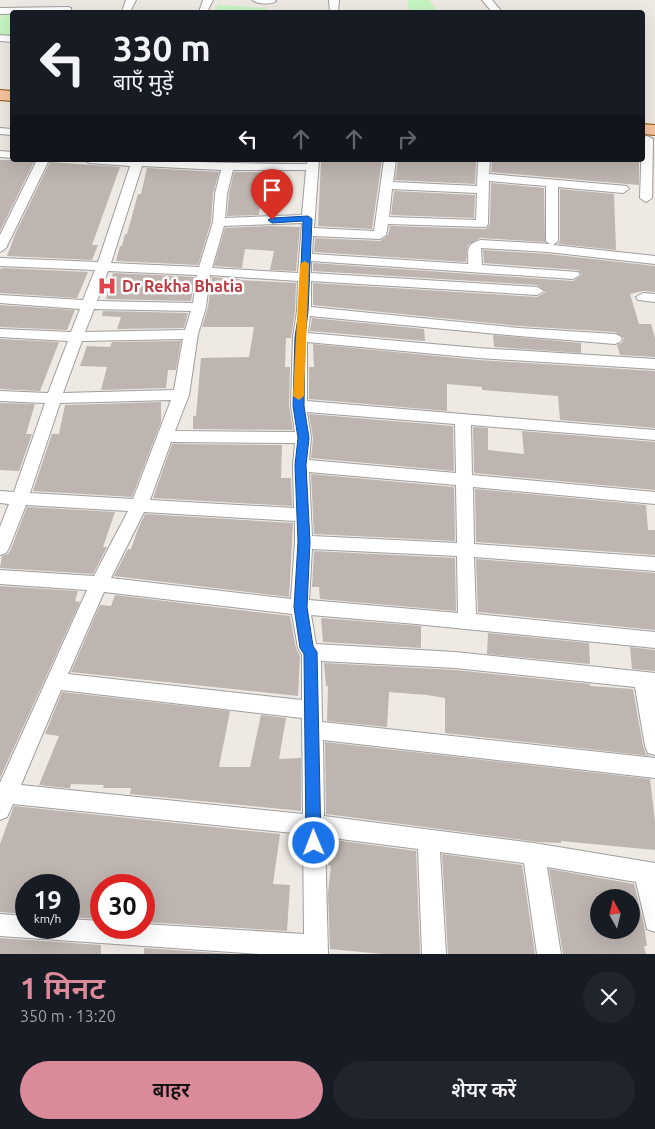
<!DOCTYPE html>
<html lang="hi">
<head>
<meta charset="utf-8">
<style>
	body { margin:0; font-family:Ubuntu,"Noto Sans Devanagari",sans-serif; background:#20242c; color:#f1f3f6; height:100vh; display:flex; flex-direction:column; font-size:19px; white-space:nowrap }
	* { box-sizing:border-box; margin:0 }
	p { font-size:16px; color:#9ea1a6 }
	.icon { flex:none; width:28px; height:28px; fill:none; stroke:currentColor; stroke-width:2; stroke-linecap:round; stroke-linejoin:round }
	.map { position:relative; height:954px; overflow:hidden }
	.side { display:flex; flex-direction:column; background:#171b24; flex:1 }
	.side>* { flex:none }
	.top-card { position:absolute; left:10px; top:10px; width:635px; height:152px; border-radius:5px; box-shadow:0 5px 20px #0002; background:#171b24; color:#f1f3f6; overflow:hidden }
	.needle { width:32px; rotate:352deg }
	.fabs { position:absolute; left:590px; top:889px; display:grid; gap:10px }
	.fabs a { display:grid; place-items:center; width:50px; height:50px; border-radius:50%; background:#171b24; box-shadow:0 5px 20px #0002; font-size:25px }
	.speed { position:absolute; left:15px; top:874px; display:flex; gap:10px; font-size:25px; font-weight:700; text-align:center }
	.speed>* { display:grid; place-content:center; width:65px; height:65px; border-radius:50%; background:#171b24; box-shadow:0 5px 20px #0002; line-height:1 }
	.speed small { font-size:12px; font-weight:400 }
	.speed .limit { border:8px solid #d22; background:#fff; color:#111 }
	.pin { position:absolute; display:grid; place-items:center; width:42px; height:42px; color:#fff; margin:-51px -21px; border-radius:50% 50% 50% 0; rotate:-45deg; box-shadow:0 0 5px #0007 }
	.pin .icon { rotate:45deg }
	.me { position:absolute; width:55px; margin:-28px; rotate:359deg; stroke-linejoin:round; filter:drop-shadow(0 0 4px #0008) }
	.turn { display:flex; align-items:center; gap:18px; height:105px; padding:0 20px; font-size:22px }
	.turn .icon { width:65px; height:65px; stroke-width:2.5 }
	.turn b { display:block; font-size:35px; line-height:42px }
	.lanes { display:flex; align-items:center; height:48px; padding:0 20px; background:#0003; justify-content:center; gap:25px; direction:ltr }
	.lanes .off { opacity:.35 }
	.round { display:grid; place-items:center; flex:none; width:52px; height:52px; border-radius:26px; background:#20242c }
	.overview { display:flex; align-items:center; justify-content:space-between; height:85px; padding:0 20px }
	h1 { font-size:30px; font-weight:600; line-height:38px; color:#da8a98 }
	.button { display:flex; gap:10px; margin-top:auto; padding:10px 20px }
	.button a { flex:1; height:58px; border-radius:30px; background:#da8a98; color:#111; font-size:20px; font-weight:600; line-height:58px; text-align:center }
	.button a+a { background:#20242c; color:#f1f3f6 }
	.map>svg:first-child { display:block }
	.park { fill:#c5f6c2 }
	.building { fill:#beb4b0; fill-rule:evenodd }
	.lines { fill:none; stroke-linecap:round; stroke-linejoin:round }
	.street-casing { stroke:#9e9e9e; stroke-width:2 }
	.primary-casing { stroke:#8e4f08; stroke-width:2 }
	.street { fill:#fff; fill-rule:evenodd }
	.primary { fill:#f7c59f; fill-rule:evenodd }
	.route { fill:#1a73e8; stroke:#114b97 }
	.slow { fill:#f59e0b }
	.labels { text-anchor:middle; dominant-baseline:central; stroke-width:5; stroke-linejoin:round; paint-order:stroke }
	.health-label { font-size:16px; font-weight:bold; fill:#be3a42; stroke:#fff; text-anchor:start }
</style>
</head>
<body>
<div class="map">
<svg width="655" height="954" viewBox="0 0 655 954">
	<rect width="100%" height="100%" fill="#eee9e3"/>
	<!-- park -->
	<path class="park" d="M 407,0 L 429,0 L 438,12 L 410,12 Z
		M 218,5 L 267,8 L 266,12 L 215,12 Z
		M 3,13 L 12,13 L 12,40 L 0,39 L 0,19 Z"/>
	<!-- building -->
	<path class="building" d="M 0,160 L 35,160 L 0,231 Z
		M 191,160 L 287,160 L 287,162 Z
		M 321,160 L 382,160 L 372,229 L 318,226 Z
		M 398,160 L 476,161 L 475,184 L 395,180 Z
		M 492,160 L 639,160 L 639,185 L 491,172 Z
		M 50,162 L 120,167 L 92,245 L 98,245 L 92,260 L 7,256 L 16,232 Z
		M 147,168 L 219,172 L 213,194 L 211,222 L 198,265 L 116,261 L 120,246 L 122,246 L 125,234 L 127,234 L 138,194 L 141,194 Z
		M 234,172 L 285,172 L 281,193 L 261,193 L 259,215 L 227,216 L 229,194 Z
		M 491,183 L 544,188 L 545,242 L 480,238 L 468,245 L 466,262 L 314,252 L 315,238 L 380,241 L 388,235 L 390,226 L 486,229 L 490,224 Z
		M 560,189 L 614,194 L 616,250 L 558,244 L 560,241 Z
		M 394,191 L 475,195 L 474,218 L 391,215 Z
		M 270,226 L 300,227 L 296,271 L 270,270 L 274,251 L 245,249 L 242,268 L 214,266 L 225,228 Z
		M 483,250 L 548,254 L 655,266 L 655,292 L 643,291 L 630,294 L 639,324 L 651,324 L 655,338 L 655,357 L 620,355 L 617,345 L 622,343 L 624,338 L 615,332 L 519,326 L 313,305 L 313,283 L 537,297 L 546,292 L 537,285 L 313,271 L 313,263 L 573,281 L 582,275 L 578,270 L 484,263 Z
		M 3,268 L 88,272 L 77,298 L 0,293 L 0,269 Z
		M 113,273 L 195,277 L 191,301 L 106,299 Z
		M 212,277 L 240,279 L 239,280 L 296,283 L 295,311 L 291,338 L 286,338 L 285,367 L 290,367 L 289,406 L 293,430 L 193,429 L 193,416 L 196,416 L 201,358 L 249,357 L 254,327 L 202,327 L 208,307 Z
		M 0,305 L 75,310 L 67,330 L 0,327 Z
		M 103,311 L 188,313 L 184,328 L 117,329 L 121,317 L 102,316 Z
		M 312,318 L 424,329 L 425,341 L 310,331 Z
		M 493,335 L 581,343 L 581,353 L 494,347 Z
		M 0,339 L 59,342 L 40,391 L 0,389 Z
		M 181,341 L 176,370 L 168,370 L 166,388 L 101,390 L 107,367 L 80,366 L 87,346 L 110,347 L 112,342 Z
		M 313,344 L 478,360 L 655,371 L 655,428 L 560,420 L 558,396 L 482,390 L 482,387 L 447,384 L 447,411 L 309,399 L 309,367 L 314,367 Z
		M 161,402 L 161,422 L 132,497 L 33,491 L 52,434 L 59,434 L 65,405 Z
		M 0,403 L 35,404 L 26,434 L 32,434 L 19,471 L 0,470 Z
		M 309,414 L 453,426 L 454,471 L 311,458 L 313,438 Z
		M 473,427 L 488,428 L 488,450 L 524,454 L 522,431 L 655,442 L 655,490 L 474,473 Z
		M 172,444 L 282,445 L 281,478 L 291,478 L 292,506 L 153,498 Z
		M 311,474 L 454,487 L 455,541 L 314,534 Z
		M 475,489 L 646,505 L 648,530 L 655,530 L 655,555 L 476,542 Z
		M 27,507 L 115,512 L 103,547 L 107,547 L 93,574 L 0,568 L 2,556 L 8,554 L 11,549 Z
		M 145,514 L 293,523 L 289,597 L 114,576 L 128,549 L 131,549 L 138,529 Z
		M 314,551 L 455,558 L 456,611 L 320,599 L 319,587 L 312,587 Z
		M 476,559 L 655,573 L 655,630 L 478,612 Z
		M 0,586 L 78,591 L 75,601 L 80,602 L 0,778 Z
		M 115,595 L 290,616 L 296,648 L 300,656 L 298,696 L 71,672 L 100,605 L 111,606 Z
		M 321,618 L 421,626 L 421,648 L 323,642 Z
		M 488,633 L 589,643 L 590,664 L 487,654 Z
		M 630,647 L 655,650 L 655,671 L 632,669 Z
		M 324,663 L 455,670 L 590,684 L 590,686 L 633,689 L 643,746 L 646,754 L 650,756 L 445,733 L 445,698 L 427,695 L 389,692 L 387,727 L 327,721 L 328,686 L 326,686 Z
		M 62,692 L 230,711 L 219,767 L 250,767 L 261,715 L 286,718 L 279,759 L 301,758 L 301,811 L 130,794 L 131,788 L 103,788 L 104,785 L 71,784 L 70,788 L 66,788 L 39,785 L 59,736 L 45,734 Z
		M 325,742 L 650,779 L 655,822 L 655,850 L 561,841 L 561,843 L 538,842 L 326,814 Z
		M 14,806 L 280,834 L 273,884 L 290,885 L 287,931 L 144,922 L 146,885 L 101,885 L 101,919 L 69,917 L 69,885 L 26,885 L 26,914 L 0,912 L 0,844 Z
		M 327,839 L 416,851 L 420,954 L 383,954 L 330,949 L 328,893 L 331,866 L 328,865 Z
		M 442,854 L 522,865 L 535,954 L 448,954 Z
		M 549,869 L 634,884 L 644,925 L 647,946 L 644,946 L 646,954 L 563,954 ZM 599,898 L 631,898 L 631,930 L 599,930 Z
		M 0,938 L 101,945 L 101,954 L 0,954 Z
		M 144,948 L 233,954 L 144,954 Z"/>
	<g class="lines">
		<!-- street casing -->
		<g class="street-casing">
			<path id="street" d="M 126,0 L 136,0 L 130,12 L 122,12 Z
				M 203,0 L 213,0 L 207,12 L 199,12 Z
				M 252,0 L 275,0 L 276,1 C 271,5 257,4 252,0 Z
				M 329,0 L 339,0 L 338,12 L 330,12 Z
				M 482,0 L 492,0 L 502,12 L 492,12 Z
				M 68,7 L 71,8 L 71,12 L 0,14 L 0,8 Z
				M 0,35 L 12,36 L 12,42 L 0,41 Z
				M 0,128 L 12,129 L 12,135 L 0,134 Z
				M 647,136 L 653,139 L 652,198 L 646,202 L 640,198 L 642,137 Z
				M 0,151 L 12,152 L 12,158 L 0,157 Z
				M 37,160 L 49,160 L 6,248 L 0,252 L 0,235 Z
				M 84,160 C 159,160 233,164 307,164 L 307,160 L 319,160 L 314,228 L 374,231 L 384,160 L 396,160 L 393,182 L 477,186 L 478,160 L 490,160 L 489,174 L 627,186 L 629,189 L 623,193 L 558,187 L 558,241 L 553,245 L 655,256 L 655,264 L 548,252 L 481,248 L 482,265 L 578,272 L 580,275 L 573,279 L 311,261 L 311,273 L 537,287 L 544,291 L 537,295 L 311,281 L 311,307 L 519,328 L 615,334 L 620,336 L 622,339 L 620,342 L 615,344 L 519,336 L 310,316 L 308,333 L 478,348 L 655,359 L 655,369 L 478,358 L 307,342 L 307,401 L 655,430 L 655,440 L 471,425 L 472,475 L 655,492 L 655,504 L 473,487 L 474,544 L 655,557 L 655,571 L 474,557 L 476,614 L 655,632 L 655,648 L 416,624 L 311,615 L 316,644 L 455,652 L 655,673 L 655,755 L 648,753 L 645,746 L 635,687 L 455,668 L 321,661 L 322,722 L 655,758 L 655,778 L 323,740 L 324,816 L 534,843 L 655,863 L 655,932 L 647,929 L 636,882 L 547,867 L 561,954 L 537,954 L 524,863 L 440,852 L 446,954 L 422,954 L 418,849 L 325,837 L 328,954 L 260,954 L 0,936 L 0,914 L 26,916 L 26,928 L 69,928 L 69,919 L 101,921 L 101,928 L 144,928 L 144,924 L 304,934 L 303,834 L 13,804 L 7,817 L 0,820 L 0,783 L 87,590 L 0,584 L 0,570 L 94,576 L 128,511 L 26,505 L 9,548 L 6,553 L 0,555 L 0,527 L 9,504 L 0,503 L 0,491 L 14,492 L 45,403 L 0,401 L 0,391 L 48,393 L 68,341 L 0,337 L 0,329 L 71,332 L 80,309 L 0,303 L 0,295 L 83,300 L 95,270 L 0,266 L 0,258 L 98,262 L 130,166 L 90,163 ZM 142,166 L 221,170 L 215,194 L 213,222 L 199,267 L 111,263 ZM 233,170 L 306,170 L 302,215 L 225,218 L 227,194 ZM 489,181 L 546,186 L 546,241 L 550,244 L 481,240 C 465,244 469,250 468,264 L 312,254 L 313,236 L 380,239 L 386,235 L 388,224 L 486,227 L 488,224 ZM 392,189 L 477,193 L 476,220 L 389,217 ZM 302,223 L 298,273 L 212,268 L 224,226 ZM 108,271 L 197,275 L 193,303 L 97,301 ZM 210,275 L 298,281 L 297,311 L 293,337 L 291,406 L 295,432 L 175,431 L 189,395 L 198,334 L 206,307 ZM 94,309 L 191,311 L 185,330 L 85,332 ZM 183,339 L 174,390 L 63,393 L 82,341 ZM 171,400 L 133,499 L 30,493 L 60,403 ZM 307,412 L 455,424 L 456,473 L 309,460 L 311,438 ZM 171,442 L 295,443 L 293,465 L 294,508 L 150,500 ZM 309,472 L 456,485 L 457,543 L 312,536 ZM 144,512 L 295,521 L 295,542 L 291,599 L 111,578 ZM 312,549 L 457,556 L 458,613 L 309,600 ZM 104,592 L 292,614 L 298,648 L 302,655 L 302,700 L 68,674 ZM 61,690 L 302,718 L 303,814 L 21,785 Z
				M 643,293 L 655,294 L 655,302 L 638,300 L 636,297 Z"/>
		</g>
		<!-- primary casing -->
		<g class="primary-casing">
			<path id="primary" d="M 0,90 L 12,91 L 12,101 L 0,100 Z
				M 642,124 L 655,125 L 655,135 L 642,134 Z"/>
		</g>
		<!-- street -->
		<use href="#street" class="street"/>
		<!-- primary -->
		<use href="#primary" class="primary"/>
	</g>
	<!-- route -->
	<path class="route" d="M 308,216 L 312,219 L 308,311 L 305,337 L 304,406 L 309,438 L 306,465 L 310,542 L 307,607 L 313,646 L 317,652 L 321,843 L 319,848 L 314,850 L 308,848 L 306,843 L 304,654 L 300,648 L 294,607 L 298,542 L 295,465 L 298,438 L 293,406 L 295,337 L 299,311 L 303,221 L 272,223 L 268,220 L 272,218 Z"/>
	<!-- slow -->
	<path class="slow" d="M 305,261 L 309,264 L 304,396 L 299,400 L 293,396 L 300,264 Z"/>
	<!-- icons -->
	<defs>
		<g id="hospital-bare" transform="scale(1.5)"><path d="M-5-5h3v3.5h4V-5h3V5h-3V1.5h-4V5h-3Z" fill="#e0444e" stroke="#fff" stroke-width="2.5" paint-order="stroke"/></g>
	</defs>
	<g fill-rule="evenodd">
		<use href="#hospital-bare" x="107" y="286"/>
	</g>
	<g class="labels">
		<!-- health labels -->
		<g class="health-label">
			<text x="122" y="286">Dr Rekha Bhatia</text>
		</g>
	</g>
</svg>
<div class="fabs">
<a><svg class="needle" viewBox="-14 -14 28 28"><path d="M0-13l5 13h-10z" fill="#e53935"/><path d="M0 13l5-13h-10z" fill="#9ea1a6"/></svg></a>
</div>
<div class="speed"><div>19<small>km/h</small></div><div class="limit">30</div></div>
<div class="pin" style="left:272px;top:220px;background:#d93025"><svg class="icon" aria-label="arrive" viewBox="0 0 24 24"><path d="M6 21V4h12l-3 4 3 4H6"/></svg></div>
<svg class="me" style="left:314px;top:843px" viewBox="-20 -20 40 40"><circle r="17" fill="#1a73e8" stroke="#fff" stroke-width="3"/><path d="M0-11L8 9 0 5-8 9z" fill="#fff"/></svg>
<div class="top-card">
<div class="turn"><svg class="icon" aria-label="left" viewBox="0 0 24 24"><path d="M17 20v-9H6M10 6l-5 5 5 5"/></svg><div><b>330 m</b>बाएँ मुड़ें</div></div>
<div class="lanes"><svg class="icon" aria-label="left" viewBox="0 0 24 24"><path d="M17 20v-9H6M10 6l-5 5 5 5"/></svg><svg class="icon off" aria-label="ahead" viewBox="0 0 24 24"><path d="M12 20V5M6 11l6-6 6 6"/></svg><svg class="icon off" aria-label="ahead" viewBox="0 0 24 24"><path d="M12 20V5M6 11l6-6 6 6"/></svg><svg class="icon off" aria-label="right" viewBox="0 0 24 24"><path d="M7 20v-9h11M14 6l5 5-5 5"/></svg></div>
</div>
</div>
<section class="side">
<div class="overview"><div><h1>1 मिनट</h1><p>350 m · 13:20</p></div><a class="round"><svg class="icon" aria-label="close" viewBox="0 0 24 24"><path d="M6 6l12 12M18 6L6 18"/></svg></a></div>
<div class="button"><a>बाहर</a><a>शेयर करें</a></div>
</section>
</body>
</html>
